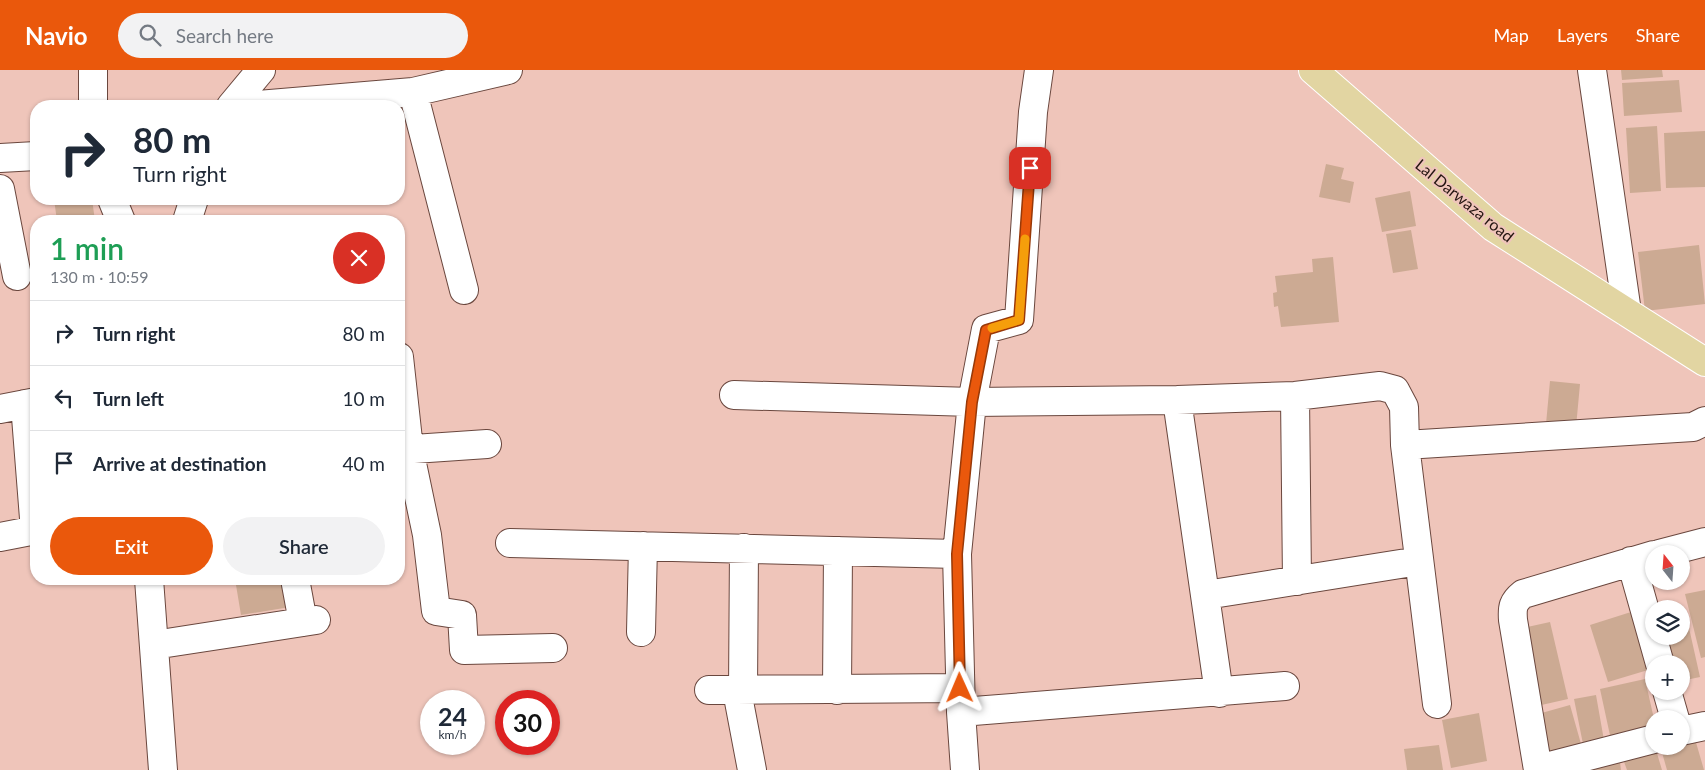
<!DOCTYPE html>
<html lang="en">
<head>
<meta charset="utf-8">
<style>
	body { margin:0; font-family:Lato,sans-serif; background:#f2f2f3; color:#1f2937; height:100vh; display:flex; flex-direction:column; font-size:19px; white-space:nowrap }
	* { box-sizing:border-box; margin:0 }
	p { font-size:16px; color:#747a83 }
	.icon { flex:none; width:28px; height:28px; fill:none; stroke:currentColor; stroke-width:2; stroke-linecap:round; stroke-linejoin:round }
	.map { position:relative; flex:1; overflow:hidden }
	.drawer { position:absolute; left:30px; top:145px; width:375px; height:370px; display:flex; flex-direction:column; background:#fff; border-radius:20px; box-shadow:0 1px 4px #0004 }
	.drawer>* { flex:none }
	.top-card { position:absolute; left:30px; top:30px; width:375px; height:105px; border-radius:20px; box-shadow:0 1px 4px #0004; background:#fff; color:#1f2937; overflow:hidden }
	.needle { width:32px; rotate:343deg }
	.fabs { position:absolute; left:1645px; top:475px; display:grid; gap:10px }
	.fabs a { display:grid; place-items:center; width:45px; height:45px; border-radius:50%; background:#fff; box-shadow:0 1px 4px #0004; font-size:25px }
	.speed { position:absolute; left:420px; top:620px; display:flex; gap:10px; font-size:25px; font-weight:700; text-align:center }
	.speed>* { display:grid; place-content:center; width:65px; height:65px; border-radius:50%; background:#fff; box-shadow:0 1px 4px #0004; line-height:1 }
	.speed small { font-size:12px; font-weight:400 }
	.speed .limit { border:8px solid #d22; background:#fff; color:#111 }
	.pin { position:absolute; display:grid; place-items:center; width:42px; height:42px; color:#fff; margin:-21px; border-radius:10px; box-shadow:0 2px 8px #0006 }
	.me { position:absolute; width:55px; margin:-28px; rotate:359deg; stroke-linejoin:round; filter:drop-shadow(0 0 4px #0008) }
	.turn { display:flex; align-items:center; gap:18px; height:105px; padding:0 20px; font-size:22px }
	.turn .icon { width:65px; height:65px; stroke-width:2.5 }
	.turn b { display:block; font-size:35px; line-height:42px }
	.round { display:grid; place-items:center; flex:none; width:52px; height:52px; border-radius:26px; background:#f2f2f3 }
	.headline { display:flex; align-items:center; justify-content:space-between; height:85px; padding:0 20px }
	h1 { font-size:30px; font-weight:600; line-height:38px; color:#1e9e55 }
	.button { display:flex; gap:10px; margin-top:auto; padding:10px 20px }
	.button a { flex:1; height:58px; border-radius:30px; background:#ea580c; color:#fff; font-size:20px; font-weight:600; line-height:58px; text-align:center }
	.button a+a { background:#f2f2f3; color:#1f2937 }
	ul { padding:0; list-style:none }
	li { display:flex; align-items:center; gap:15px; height:65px; padding:0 20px; border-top:1px solid #e0e1e3 }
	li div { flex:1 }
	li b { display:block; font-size:19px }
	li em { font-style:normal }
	header { display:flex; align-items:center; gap:30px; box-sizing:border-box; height:70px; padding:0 25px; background:#ea580c; color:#fff }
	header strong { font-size:24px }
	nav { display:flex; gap:28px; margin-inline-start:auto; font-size:18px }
	.search { width:350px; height:45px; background:#f2f2f3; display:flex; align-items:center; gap:12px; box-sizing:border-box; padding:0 18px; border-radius:28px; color:#747a83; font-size:19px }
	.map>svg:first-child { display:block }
	.building { fill:#ccaa93 }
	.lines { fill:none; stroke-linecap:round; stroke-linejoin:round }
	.minor-casing { stroke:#6a473e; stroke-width:30 }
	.major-casing { stroke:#fff; stroke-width:30 }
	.minor { stroke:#fff; stroke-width:28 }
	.major { stroke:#e2d5a2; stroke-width:28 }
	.route-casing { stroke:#983908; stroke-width:12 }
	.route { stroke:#ea580c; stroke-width:9 }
	.slow { stroke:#f59e0b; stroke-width:9 }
	.labels { text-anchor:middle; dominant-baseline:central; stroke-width:4.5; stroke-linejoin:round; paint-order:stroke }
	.street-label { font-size:16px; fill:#241511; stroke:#efc5ba }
</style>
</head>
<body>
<header>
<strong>Navio</strong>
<div class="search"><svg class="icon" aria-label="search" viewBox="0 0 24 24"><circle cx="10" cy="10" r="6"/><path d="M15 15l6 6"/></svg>Search here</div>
<nav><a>Map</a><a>Layers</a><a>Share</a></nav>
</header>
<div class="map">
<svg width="1705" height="700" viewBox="0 0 1705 700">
	<rect width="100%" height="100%" fill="#efc5ba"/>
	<!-- building -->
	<path class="building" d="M 1621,0 L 1662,0 L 1663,7 L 1622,10 Z
		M 1679,10 L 1682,42 L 1624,46 L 1622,13 Z
		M 1657,56 L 1661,121 L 1630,123 L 1626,58 Z
		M 1705,61 L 1705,117 L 1666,118 L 1664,63 Z
		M 1326,94 L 1344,98 L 1341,109 L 1354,112 L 1350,133 L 1319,127 Z
		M 1410,121 L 1416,156 L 1382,162 L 1375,128 Z
		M 54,129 L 92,129 L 95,151 L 57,151 Z
		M 1411,160 L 1418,199 L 1393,203 L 1386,164 Z
		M 1699,175 L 1705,234 L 1645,241 L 1638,182 Z
		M 1333,187 L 1339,252 L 1281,257 L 1278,236 L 1274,237 L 1273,223 L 1277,222 L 1275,206 L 1313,202 L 1312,189 Z
		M 1550,311 L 1580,314 L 1576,357 L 1546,354 Z
		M 235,509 L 285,509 L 290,537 L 241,545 Z
		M 1705,520 L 1705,587 L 1701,588 L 1685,524 Z
		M 1681,540 L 1685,540 L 1700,607 L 1681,611 L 1681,594 L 1662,594 L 1655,566 L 1681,566 Z
		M 1631,542 L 1648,600 L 1608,612 L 1590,555 Z
		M 1550,552 L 1568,629 L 1537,636 L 1519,559 Z
		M 1645,609 L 1654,649 L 1654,660 L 1611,670 L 1600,619 Z
		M 1596,625 L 1605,676 L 1584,679 L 1574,629 Z
		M 1570,635 L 1583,681 L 1551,690 L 1538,644 Z
		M 1479,643 L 1487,691 L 1451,698 L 1442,650 Z
		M 1695,669 L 1704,700 L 1667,700 L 1661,679 L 1681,676 L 1681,673 Z
		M 1439,675 L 1443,700 L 1407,700 L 1404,679 Z
		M 1656,680 L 1662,700 L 1627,700 L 1623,689 Z
		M 1620,692 L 1621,700 L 1589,700 L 1589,699 Z"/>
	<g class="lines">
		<!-- minor casing -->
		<g class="minor-casing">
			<path id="minor" d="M 93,0 L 93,36
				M 1592,0 L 1627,242
				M 413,22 L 464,220
				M 231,36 L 261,0
				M 246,36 L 413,22 L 508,0
				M 0,88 L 36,86
				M 0,119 L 17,206
				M 112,129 L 121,151
				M 187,151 L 194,129
				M 399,287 L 409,379 L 427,465 L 436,541 L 462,545 L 464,580 L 553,578
				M 734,325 L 972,332 L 1177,330 L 1295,326 L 1380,316 L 1395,320 L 1404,337 L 1405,375 L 1437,634
				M 1295,326 L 1297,511
				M 1177,330 L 1219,623
				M 25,334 L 35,461
				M 0,339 L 36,332
				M 1405,375 L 1693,357 L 1705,351
				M 399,380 L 487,374
				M 0,467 L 36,460
				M 510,473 L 957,484
				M 1659,484 L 1705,472
				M 1631,491 L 1660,594
				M 149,509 L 163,700
				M 295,509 L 303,552
				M 1206,525 L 1419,491
				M 641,562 L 643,476
				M 154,575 L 316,550
				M 709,620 L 960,618
				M 837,620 L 838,481
				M 737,621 L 752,700
				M 743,621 L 744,478
				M 1667,621 L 1675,649
				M 961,642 L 1285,616
				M 1681,661 L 1705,656
				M 1538,699 L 1654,669
				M 965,700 L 961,642 L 957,484 L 972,332 L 986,259 L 1019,250 L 1033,42 L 1039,0
				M 1538,700 L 1513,550 C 1512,537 1513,532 1523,524 L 1654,485"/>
		</g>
		<!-- major casing -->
		<g class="major-casing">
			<path id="major" d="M 1313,0 L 1493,157 L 1705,292"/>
		</g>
		<!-- minor -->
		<use href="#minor" class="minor"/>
		<!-- major -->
		<use href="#major" class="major"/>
	</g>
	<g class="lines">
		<!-- route casing -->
		<g class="route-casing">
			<path id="route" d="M 960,618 L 957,484 L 972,332 L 986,260 L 1019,250 L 1030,98"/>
		</g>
		<!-- route -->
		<use href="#route" class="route"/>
		<!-- slow -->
		<path class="slow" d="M 992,258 L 1019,250 L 1025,169"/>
	</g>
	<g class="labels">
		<!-- street labels -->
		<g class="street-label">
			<text transform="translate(1465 130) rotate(39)">Lal Darwaza road</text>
		</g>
	</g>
</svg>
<div class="fabs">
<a><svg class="needle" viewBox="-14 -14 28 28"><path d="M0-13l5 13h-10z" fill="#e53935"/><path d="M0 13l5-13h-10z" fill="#747a83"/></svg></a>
<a><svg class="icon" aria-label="layers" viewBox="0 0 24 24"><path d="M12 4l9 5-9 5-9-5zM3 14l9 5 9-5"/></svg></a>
<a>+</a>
<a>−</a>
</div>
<div class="speed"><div>24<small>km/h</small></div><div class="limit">30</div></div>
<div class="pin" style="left:1030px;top:98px;background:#d93025"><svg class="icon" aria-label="arrive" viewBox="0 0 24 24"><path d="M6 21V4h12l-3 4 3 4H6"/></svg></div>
<svg class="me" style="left:960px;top:618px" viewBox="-20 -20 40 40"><path d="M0-17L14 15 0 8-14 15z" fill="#ea580c" stroke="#fff" stroke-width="4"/></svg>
<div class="top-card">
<div class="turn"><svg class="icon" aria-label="right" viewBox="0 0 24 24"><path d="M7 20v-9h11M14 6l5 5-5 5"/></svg><div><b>80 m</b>Turn right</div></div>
</div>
<section class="drawer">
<div class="headline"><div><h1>1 min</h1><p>130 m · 10:59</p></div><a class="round" style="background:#d93025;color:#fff"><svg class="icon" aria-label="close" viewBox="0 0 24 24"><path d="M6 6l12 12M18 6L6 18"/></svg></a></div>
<ul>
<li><svg class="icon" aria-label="right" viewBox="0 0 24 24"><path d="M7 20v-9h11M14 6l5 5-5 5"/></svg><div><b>Turn right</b></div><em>80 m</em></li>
<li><svg class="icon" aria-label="left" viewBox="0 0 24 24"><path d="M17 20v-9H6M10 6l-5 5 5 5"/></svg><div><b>Turn left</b></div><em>10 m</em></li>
<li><svg class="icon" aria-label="arrive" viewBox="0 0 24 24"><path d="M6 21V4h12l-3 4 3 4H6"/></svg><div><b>Arrive at destination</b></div><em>40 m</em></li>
</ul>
<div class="button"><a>Exit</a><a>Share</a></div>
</section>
</div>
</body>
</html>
